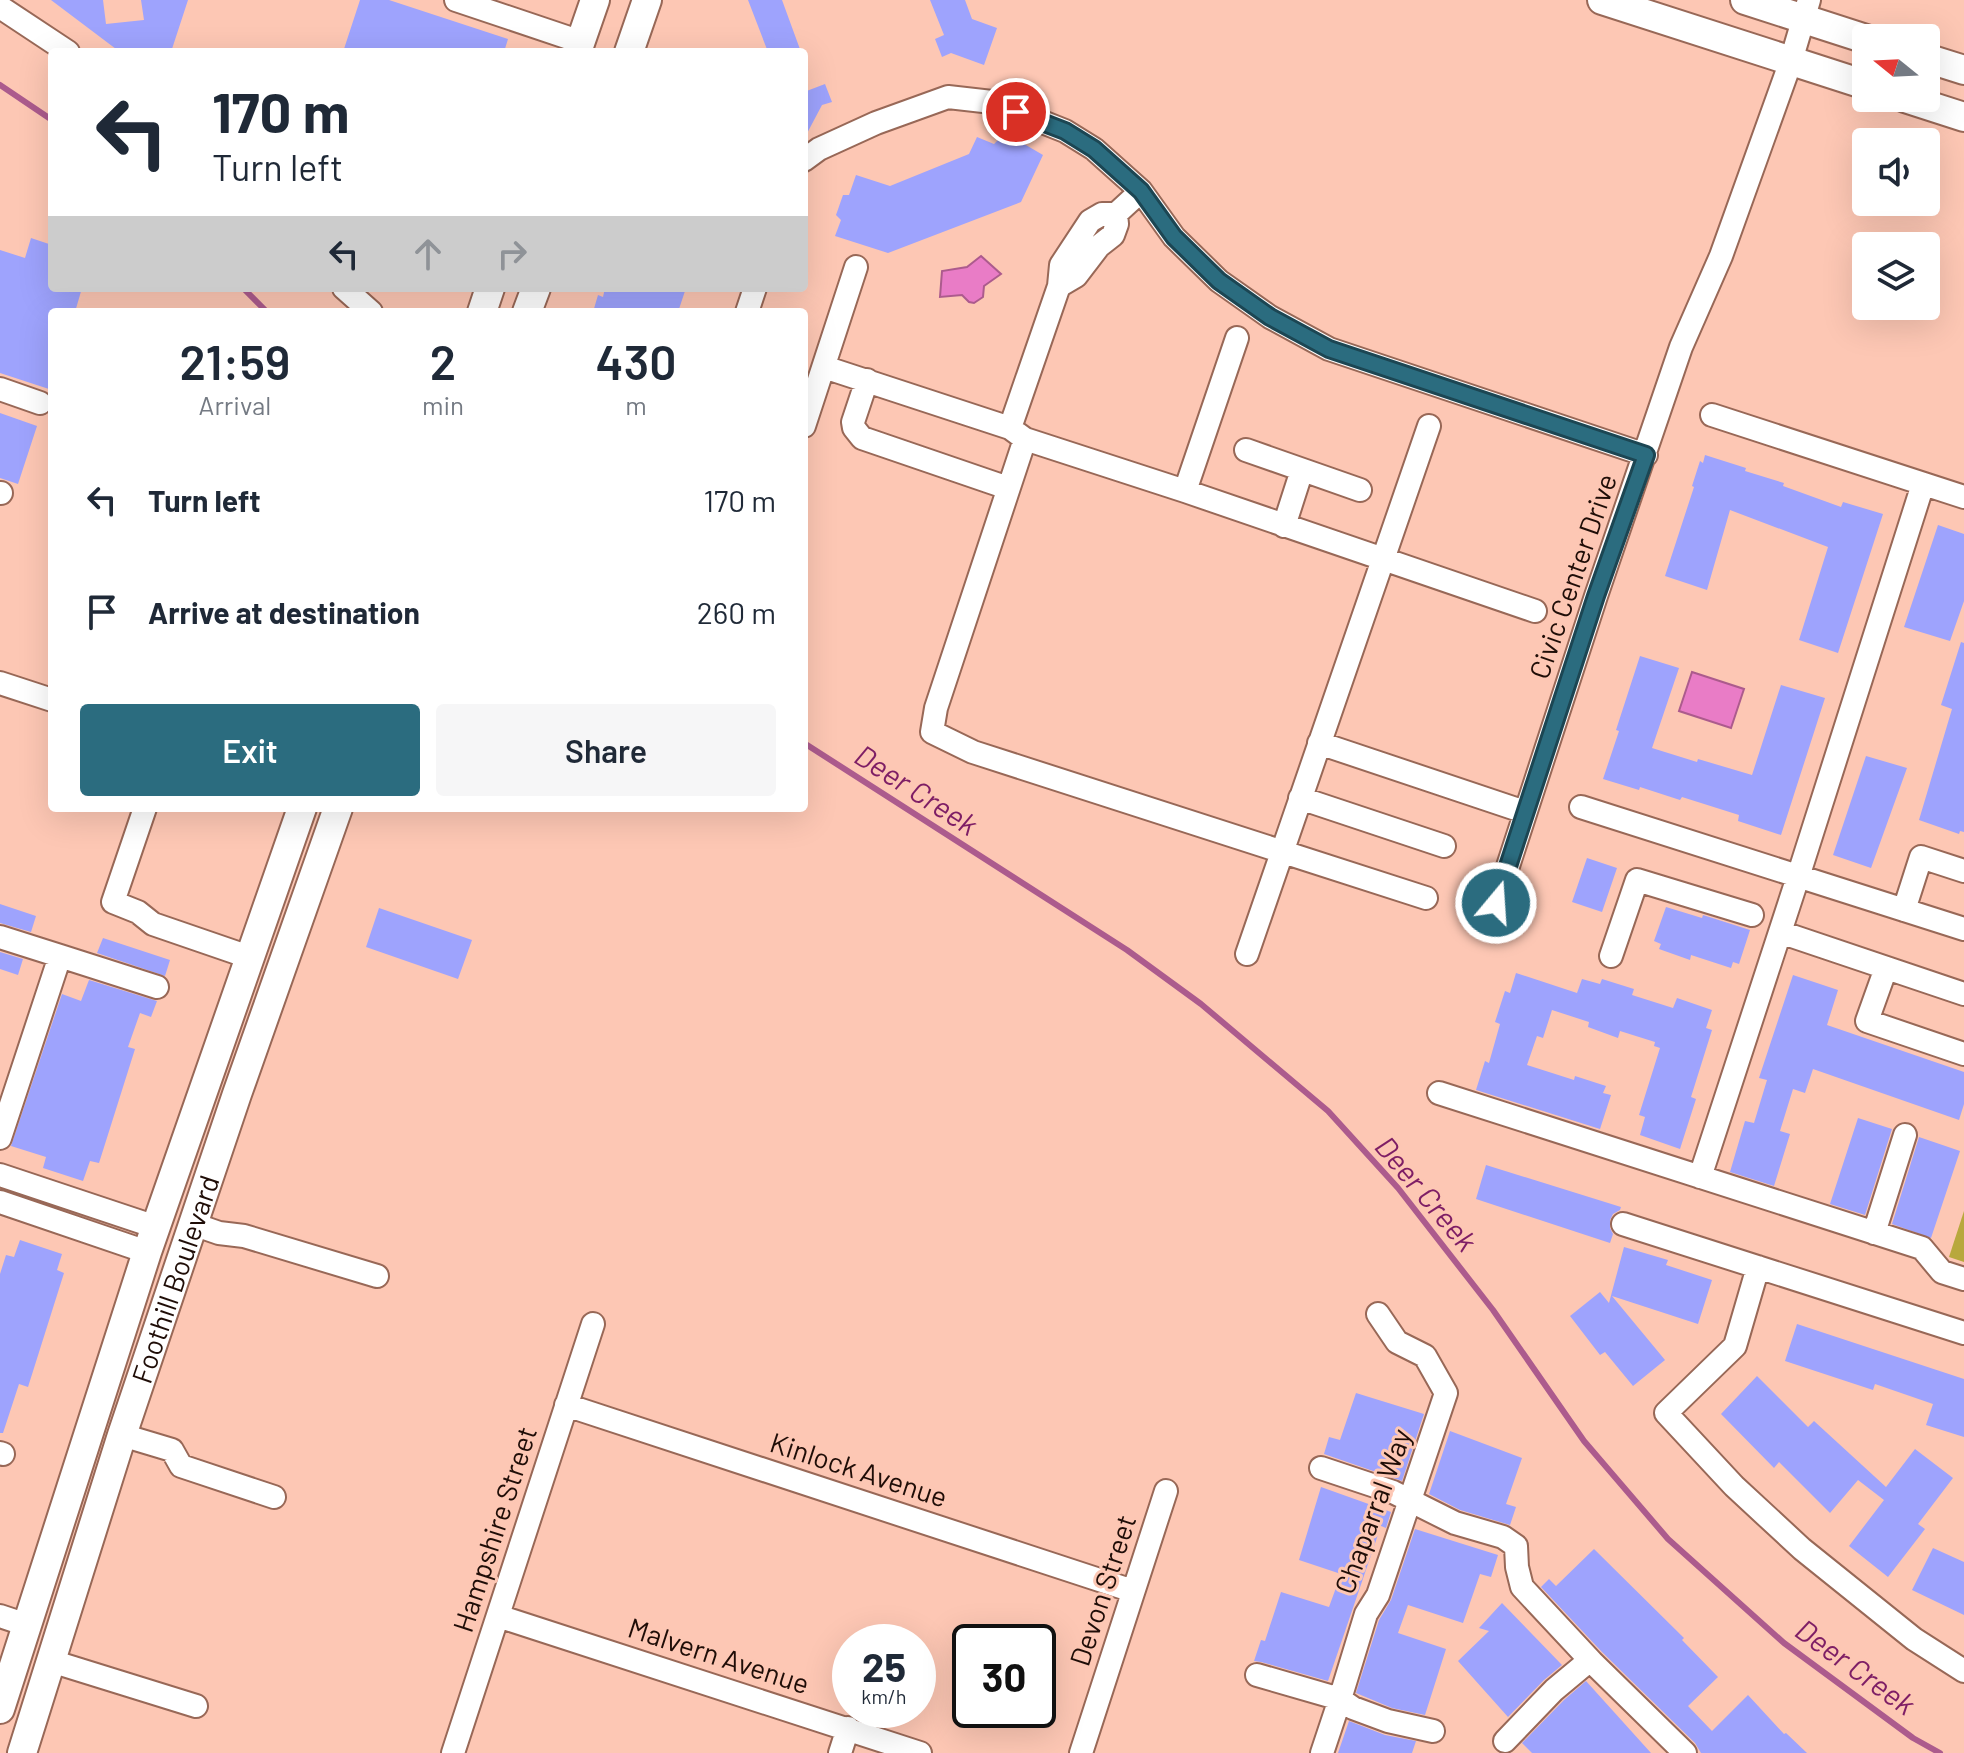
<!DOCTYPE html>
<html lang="en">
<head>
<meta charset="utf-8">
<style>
	body { margin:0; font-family:Barlow,sans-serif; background:#f6f6f7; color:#1f2937; height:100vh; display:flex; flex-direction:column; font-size:30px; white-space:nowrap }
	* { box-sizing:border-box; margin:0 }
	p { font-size:26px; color:#747a83 }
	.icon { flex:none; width:44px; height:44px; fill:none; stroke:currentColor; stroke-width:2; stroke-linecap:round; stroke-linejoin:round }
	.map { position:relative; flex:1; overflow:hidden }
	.details { position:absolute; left:48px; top:308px; width:760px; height:504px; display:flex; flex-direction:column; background:#fff; border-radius:8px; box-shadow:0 8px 32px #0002 }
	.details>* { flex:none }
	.banner { position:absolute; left:48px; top:48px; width:760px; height:244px; border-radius:8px; box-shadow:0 8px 32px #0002; background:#fff; color:#1f2937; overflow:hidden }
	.needle { width:52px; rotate:288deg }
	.fabs { position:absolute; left:1852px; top:24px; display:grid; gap:16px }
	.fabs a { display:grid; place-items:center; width:88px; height:88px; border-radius:8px; background:#fff; box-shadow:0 8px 32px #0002; font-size:40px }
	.speed { position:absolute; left:832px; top:1624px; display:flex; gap:16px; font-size:40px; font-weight:700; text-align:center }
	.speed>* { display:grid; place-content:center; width:104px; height:104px; border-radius:50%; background:#fff; box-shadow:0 8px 32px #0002; line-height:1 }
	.speed small { font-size:20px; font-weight:400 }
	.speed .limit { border:4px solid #111; border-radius:12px; background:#fff; color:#111 }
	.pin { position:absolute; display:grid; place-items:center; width:68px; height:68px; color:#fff; margin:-34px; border:4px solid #fff; border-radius:50%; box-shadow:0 2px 8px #0007 }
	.me { position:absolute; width:88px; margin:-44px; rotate:18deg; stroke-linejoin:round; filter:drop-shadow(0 0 6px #0008) }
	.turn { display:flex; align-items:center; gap:28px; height:168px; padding:0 32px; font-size:36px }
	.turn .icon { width:104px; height:104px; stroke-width:2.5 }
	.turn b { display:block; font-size:56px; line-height:68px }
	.lanes { display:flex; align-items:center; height:76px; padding:0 32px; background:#0003; justify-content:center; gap:40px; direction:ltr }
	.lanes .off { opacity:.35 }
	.eta { display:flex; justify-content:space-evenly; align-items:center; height:136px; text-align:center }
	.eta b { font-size:48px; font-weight:600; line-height:56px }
	.primary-button { display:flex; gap:16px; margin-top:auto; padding:16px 32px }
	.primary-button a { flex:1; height:92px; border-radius:8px; background:#2b6c7f; color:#fff; font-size:32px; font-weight:600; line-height:92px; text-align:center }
	.primary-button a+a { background:#f6f6f7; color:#1f2937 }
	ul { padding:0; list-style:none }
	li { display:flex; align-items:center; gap:24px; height:112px; padding:0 32px }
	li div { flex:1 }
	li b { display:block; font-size:30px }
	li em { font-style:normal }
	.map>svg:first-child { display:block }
	.green { fill:#b8a83d }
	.water { fill:#e97cc6; stroke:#ac5b8d; stroke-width:2 }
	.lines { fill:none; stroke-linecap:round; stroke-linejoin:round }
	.stream { stroke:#ac5b8d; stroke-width:6 }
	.building { fill:#9ea3fd }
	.minor-casing { stroke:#986857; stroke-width:26 }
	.major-casing { stroke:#986857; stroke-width:32 }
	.minor { stroke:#fff; stroke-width:22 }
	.major { stroke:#fff; stroke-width:28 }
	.route-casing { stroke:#1c4653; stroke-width:20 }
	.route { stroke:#2b6c7f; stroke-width:14 }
	.labels { text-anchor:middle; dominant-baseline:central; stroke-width:6; stroke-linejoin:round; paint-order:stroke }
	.street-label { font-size:28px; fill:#1f0d07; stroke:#fdc7b4 }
	.water-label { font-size:30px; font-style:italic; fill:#7e1e65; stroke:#fdc7b4 }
</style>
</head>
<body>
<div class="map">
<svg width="1964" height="1753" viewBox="0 0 1964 1753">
	<rect width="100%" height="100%" fill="#fdc7b4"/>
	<!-- green -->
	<path class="green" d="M 1964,1211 L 1964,1262 L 1949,1257 Z"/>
	<!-- water -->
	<path class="water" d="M 981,256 L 1001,274 L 984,286 L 983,297 L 974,303 L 969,302 L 962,295 L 940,297 L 942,271 L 967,267 Z
		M 1692,672 L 1744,689 L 1731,728 L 1679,711 Z"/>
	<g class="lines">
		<!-- stream -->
		<path class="stream" d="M 0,85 L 52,120
			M 243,288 L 267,312
			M 804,743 L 1127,950 L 1201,1004 L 1328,1111 L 1398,1188 L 1493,1310 L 1584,1441 L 1668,1539 L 1784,1643 L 1913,1738 L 1940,1753"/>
	</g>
	<!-- building -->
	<path class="building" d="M 51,0 L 103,0 L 106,24 L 144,20 L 141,0 L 188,0 L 171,52 L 120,52 Z
		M 360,0 L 389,0 L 508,39 L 504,52 L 343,52 Z
		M 748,0 L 782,0 L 801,52 L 768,52 Z
		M 930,0 L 965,0 L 972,19 L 997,28 L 984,65 L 951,53 L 942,57 L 935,39 L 944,35 Z
		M 825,84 L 832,102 L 822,105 L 804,139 L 804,92 Z
		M 1005,133 L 1043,155 L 1021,202 L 888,253 L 835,236 L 841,220 L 836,215 L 843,195 L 849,195 L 856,175 L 890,186 L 969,154 L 977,137 L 994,144 Z
		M 31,238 L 52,245 L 52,288 L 82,288 L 75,312 L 52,312 L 52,390 L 0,373 L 0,250 L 25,258 Z
		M 605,288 L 686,288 L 678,312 L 593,312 L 598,295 L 603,297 Z
		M 0,413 L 37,426 L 18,484 L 0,478 Z
		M 1705,455 L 1746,468 L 1745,471 L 1784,483 L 1783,486 L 1841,507 L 1843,502 L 1883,514 L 1838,653 L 1799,640 L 1828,547 L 1730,510 L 1707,590 L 1665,576 L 1694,487 L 1692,486 L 1700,461 L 1703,463 Z
		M 1938,525 L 1964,534 L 1964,601 L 1950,641 L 1904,627 Z
		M 1961,642 L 1964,643 L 1964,832 L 1960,831 L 1959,834 L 1919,820 L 1952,709 L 1941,705 Z
		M 1640,656 L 1679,668 L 1652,748 L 1697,762 L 1698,759 L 1752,775 L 1781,685 L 1825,698 L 1781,835 L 1738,821 L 1739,815 L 1682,797 L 1680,800 L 1640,787 L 1639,790 L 1603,779 L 1619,731 L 1616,730 Z
		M 1866,756 L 1907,768 L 1871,868 L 1833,855 Z
		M 1587,858 L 1617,868 L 1602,912 L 1572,902 Z
		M 0,904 L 36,916 L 31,932 L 0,923 Z
		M 1666,907 L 1702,918 L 1703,915 L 1750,930 L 1739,964 L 1733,962 L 1731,968 L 1691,955 L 1690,960 L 1659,949 L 1661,944 L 1654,941 Z
		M 379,908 L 472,940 L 458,979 L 366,947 Z
		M 103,938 L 170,960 L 165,976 L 97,953 Z
		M 0,952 L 23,959 L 18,975 L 0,969 Z
		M 1516,973 L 1577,993 L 1582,979 L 1600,984 L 1602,979 L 1634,989 L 1632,995 L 1673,1008 L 1677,998 L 1712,1010 L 1706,1028 L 1712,1030 L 1691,1097 L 1696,1099 L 1680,1149 L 1640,1135 L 1645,1117 L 1639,1115 L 1660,1048 L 1654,1046 L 1655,1042 L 1620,1031 L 1618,1038 L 1588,1027 L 1589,1022 L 1552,1010 L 1543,1038 L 1537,1036 L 1527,1065 L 1574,1080 L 1575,1076 L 1606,1086 L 1603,1093 L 1611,1095 L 1600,1129 L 1476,1090 L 1485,1061 L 1489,1063 L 1500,1024 L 1495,1022 L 1505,991 L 1510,993 Z
		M 1793,975 L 1838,990 L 1827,1025 L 1964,1072 L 1964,1104 L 1959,1120 L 1813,1069 L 1805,1093 L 1793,1089 L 1780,1131 L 1790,1134 L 1774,1186 L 1730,1172 L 1745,1121 L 1754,1123 L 1767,1080 L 1759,1078 Z
		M 89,980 L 157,1001 L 151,1017 L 140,1013 L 128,1047 L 135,1049 L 99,1163 L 90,1161 L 83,1181 L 43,1168 L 46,1157 L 11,1146 L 62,994 L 81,1001 Z
		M 1858,1118 L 1892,1129 L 1865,1215 L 1830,1204 Z
		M 1919,1137 L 1960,1151 L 1931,1238 L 1892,1224 Z
		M 1486,1165 L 1621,1207 L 1620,1210 L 1613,1214 L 1610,1220 L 1610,1228 L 1613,1234 L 1610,1243 L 1476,1199 Z
		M 20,1240 L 62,1254 L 57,1270 L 64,1273 L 28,1387 L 19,1384 L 3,1433 L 0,1433 L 0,1274 L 6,1255 L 14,1257 Z
		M 1624,1247 L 1668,1260 L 1666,1265 L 1712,1280 L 1698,1324 L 1612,1296 L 1665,1360 L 1633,1386 L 1605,1352 L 1600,1355 L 1570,1316 L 1600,1292 L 1609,1303 Z
		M 1797,1324 L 1964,1379 L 1964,1437 L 1926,1425 L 1933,1404 L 1875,1384 L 1873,1390 L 1785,1361 Z
		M 1757,1376 L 1808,1427 L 1814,1421 L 1886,1487 L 1915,1449 L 1953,1478 L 1918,1524 L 1925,1529 L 1888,1577 L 1849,1546 L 1884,1500 L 1858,1480 L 1830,1513 L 1779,1462 L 1774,1468 L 1721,1414 Z
		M 1356,1393 L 1424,1414 L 1402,1481 L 1324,1454 L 1329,1437 L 1340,1440 Z
		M 1450,1431 L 1522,1458 L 1506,1504 L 1516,1507 L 1510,1525 L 1460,1510 L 1429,1494 Z
		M 1321,1487 L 1391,1512 L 1386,1528 L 1381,1526 L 1328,1681 L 1261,1662 L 1254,1661 L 1261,1640 L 1265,1641 L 1281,1592 L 1329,1607 L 1341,1574 L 1299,1560 Z
		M 1415,1529 L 1498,1555 L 1491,1577 L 1480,1574 L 1463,1623 L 1408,1605 L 1398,1633 L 1446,1649 L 1425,1715 L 1392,1708 L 1356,1693 L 1379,1620 L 1391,1600 Z
		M 1933,1548 L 1964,1562 L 1964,1615 L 1912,1590 Z
		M 1594,1549 L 1684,1638 L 1682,1640 L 1718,1677 L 1688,1706 L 1712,1731 L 1748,1695 L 1784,1734 L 1786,1733 L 1807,1753 L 1701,1753 L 1695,1743 L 1602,1652 L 1541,1587 L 1549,1579 L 1556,1586 Z
		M 1502,1603 L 1562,1665 L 1544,1680 L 1508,1717 L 1458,1661 L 1489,1631 L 1479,1628 Z
		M 1586,1681 L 1651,1753 L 1532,1753 L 1522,1743 L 1564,1700 Z
		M 1349,1721 L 1385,1735 L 1416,1741 L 1412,1753 L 1338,1753 Z"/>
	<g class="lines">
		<!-- minor casing -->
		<g class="minor-casing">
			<path id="minor" d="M 456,0 L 581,42
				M 0,7 L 68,52
				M 804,160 L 819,149 L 876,123 L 948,97 L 992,102 L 1065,131 L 1094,149 L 1141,191 L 1174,237 L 1219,281 L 1270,317 L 1329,349 L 1646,455
				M 1059,286 L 1076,276 L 1099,246 L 1113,235 L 1117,224 L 1116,214 L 1141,191
				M 344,288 L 371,312
				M 747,312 L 755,288
				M 824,367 L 1010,428 L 1025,439 L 1185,491 L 1535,611
				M 867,380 L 853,422 L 854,428 L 862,438 L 1008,488
				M 0,389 L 40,403
				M 1712,415 L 1964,497
				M 804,426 L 856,267
				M 1010,428 L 1059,286 L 1061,265 L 1090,221 L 1102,214 L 1116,214
				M 1025,439 L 936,708 L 932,732 L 973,752 L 1426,898
				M 1246,450 L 1360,490
				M 1185,491 L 1237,338
				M 0,493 L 1,493
				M 1284,526 L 1302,470
				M 0,683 L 52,700
				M 1319,743 L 1525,812
				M 1300,798 L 1444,846
				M 1581,807 L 1964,929
				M 145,808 L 113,902 L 138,912 L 153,924 L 249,957
				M 1496,903 L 1596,596 L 1681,347 L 1721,256 L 1791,61 L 1809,0
				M 1904,910 L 1921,857 L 1964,871
				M 1780,932 L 1964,994
				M 0,937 L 60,956 L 0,1138
				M 1247,954 L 1429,426
				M 60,956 L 157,987
				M 1611,956 L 1637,880 L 1752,915
				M 1886,968 L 1867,1021 L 1964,1054
				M 1439,1093 L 1922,1248 L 1942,1272 L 1964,1279
				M 0,1175 L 156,1227
				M 1700,1177 L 1798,877 L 1923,484
				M 0,1202 L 147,1252
				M 193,1224 L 219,1233 L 244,1236 L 377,1276
				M 1623,1224 L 1964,1333
				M 1874,1233 L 1905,1135
				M 1758,1267 L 1735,1346 L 1666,1413 L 1734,1486 L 1802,1549 L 1914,1639 L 1964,1671
				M 566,1405 L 1133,1591
				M 122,1435 L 172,1450 L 181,1466 L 274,1497
				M 0,1453 L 3,1454
				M 1321,1468 L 1393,1492 L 1455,1523 L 1503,1537 L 1516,1546 L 1517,1567 L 1522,1587 L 1592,1662 L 1685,1753
				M 0,1616 L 27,1625
				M 498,1616 L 920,1753
				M 51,1661 L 196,1706
				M 1257,1675 L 1340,1699 L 1353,1708 L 1388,1721 L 1433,1731
				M 1505,1741 L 1554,1690 L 1590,1660
				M 453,1753 L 593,1324
				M 840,1753 L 848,1728
				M 1081,1753 L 1166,1491
				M 1322,1753 L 1340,1699 L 1366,1614 L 1378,1595 L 1446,1393 L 1425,1356 L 1397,1342 L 1378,1314"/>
		</g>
		<!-- major casing -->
		<g class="major-casing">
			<g id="major">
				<path d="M 1602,0 L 1866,85"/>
				<path d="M 1745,0 L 1866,39"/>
				<path d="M 577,52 L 595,0"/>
				<path d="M 629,52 L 647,0"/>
				<path d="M 1926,58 L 1964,70"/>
				<path d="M 1905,98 L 1964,117"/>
				<path d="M 482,312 L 490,288"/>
				<path d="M 527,312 L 536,288"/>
				<path d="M 0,1709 L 147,1252 L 302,808"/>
				<path id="s1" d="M 22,1753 L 122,1435 L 237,1094 L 338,808"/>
			</g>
		</g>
		<!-- minor -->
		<use href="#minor" class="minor"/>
		<!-- major -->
		<use href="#major" class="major"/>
	</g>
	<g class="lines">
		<!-- route casing -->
		<g class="route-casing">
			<path id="route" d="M 1016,112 L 1065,131 L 1094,149 L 1141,191 L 1174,237 L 1219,281 L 1270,317 L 1329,349 L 1646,455 L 1596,596 L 1496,903"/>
		</g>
		<!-- route -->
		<use href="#route" class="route"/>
	</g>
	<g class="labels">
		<!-- street labels -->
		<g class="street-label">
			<text transform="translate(1572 576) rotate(-71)">Civic Center Drive</text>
			<text stroke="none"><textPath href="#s1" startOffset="498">Foothill Boulevard</textPath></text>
			<text transform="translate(859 1469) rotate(18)">Kinlock Avenue</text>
			<text transform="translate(1372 1511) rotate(-70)">Chaparral Way</text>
			<text transform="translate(494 1529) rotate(-72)">Hampshire Street</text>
			<text transform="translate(1102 1590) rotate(-72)">Devon Street</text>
			<text transform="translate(719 1655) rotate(18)">Malvern Avenue</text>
		</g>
		<!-- water labels -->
		<g class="water-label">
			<text transform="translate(917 789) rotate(33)">Deer Creek</text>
			<text transform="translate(1427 1193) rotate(50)">Deer Creek</text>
			<text transform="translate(1856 1666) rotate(36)">Deer Creek</text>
		</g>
	</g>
</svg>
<div class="fabs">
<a><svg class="needle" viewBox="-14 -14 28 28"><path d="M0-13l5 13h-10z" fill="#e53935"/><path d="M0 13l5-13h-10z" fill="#747a83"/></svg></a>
<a><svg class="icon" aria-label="sound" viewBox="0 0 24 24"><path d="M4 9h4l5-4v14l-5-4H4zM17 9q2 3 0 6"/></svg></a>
<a><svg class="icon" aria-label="layers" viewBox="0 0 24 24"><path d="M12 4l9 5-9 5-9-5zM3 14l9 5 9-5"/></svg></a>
</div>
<div class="speed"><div>25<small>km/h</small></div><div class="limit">30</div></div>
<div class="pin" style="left:1016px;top:112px;background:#d93025"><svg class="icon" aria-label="arrive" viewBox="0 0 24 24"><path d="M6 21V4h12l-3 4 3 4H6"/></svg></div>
<svg class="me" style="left:1496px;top:903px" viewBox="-20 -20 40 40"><circle r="17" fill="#2b6c7f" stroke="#fff" stroke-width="3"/><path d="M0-11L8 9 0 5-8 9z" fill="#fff"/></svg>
<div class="banner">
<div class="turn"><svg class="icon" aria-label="left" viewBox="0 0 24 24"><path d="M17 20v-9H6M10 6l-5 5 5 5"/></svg><div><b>170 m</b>Turn left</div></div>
<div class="lanes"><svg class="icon" aria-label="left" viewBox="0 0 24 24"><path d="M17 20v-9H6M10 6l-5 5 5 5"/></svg><svg class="icon off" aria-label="ahead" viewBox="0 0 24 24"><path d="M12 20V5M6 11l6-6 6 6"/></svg><svg class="icon off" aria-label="right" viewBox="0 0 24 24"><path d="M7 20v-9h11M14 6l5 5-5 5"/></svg></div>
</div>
<section class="details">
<div class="eta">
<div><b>21:59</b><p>Arrival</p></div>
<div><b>2</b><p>min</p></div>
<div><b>430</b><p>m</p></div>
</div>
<ul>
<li><svg class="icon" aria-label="left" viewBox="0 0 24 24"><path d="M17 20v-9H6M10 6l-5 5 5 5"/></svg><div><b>Turn left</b></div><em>170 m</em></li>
<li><svg class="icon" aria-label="arrive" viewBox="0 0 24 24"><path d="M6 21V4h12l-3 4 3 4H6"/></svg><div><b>Arrive at destination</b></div><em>260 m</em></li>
</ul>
<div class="primary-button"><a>Exit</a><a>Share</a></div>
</section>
</div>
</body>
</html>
